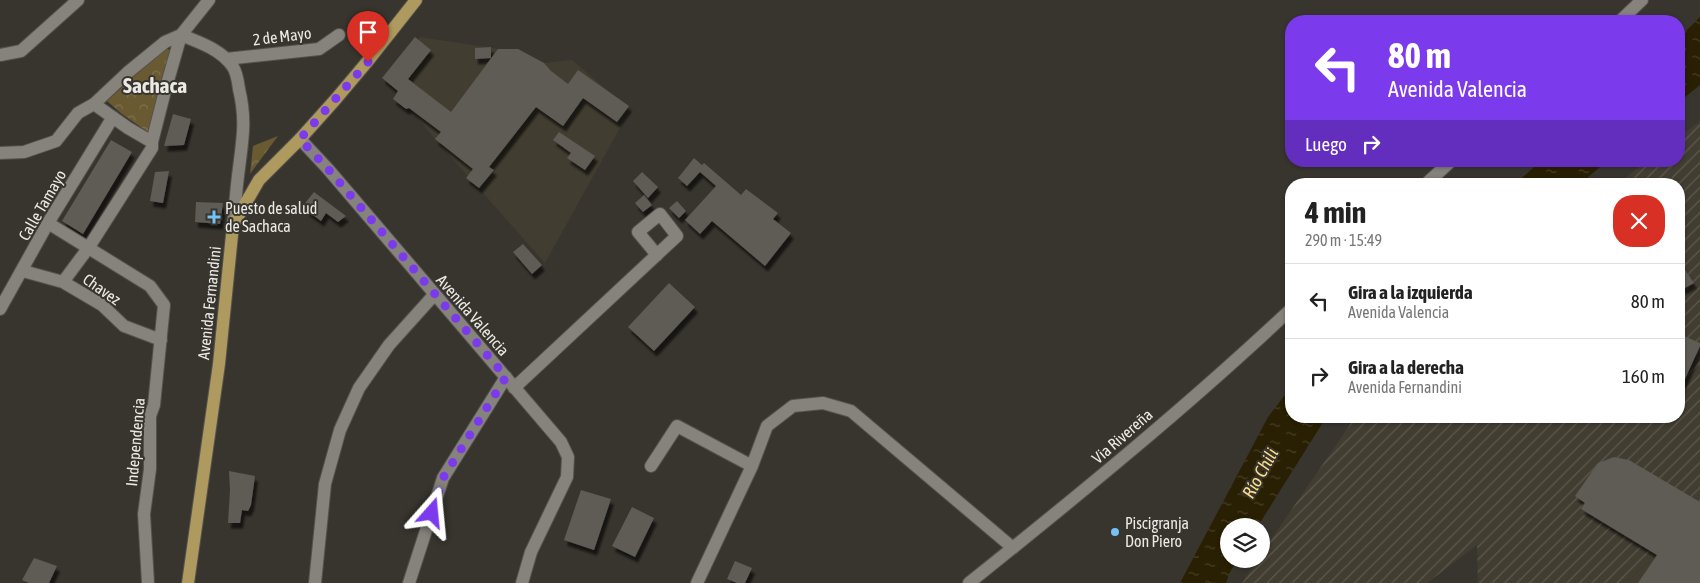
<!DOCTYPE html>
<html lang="es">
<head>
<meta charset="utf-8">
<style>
	body { margin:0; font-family:"Asap Condensed",sans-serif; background:#f6f6f6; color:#222; height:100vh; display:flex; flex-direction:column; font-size:19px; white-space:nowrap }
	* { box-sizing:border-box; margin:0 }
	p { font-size:16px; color:#767676 }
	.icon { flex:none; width:28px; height:28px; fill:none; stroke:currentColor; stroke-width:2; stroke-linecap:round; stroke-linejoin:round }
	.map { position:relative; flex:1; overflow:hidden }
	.panel { position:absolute; left:1285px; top:178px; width:400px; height:245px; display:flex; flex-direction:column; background:#fff; border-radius:20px; box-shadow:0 1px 4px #0004 }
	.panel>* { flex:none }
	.top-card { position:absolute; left:1285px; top:15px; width:400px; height:152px; border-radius:20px; box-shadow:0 1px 4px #0004; background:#7c3aed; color:#fff; overflow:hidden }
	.fabs { position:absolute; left:1220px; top:518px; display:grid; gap:10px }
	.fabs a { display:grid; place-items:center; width:50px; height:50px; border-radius:50%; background:#fff; box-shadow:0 1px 4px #0004; font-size:25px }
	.pin { position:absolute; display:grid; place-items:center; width:42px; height:42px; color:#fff; margin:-51px -21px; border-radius:50% 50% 50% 0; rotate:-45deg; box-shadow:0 0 5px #0007 }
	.pin .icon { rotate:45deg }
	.me { position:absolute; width:55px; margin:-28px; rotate:18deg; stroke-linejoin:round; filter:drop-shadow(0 0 4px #0008) }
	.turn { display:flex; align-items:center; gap:18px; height:105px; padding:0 20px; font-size:22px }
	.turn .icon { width:65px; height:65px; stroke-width:2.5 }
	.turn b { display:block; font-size:35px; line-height:42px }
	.then { display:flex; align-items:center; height:48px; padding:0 20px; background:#0003; gap:10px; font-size:19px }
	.round { display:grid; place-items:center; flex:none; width:52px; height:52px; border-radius:20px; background:#f6f6f6 }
	.head { display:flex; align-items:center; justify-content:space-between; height:85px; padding:0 20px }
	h1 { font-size:30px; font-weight:700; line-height:38px }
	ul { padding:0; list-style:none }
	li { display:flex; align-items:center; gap:15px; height:75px; padding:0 20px; border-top:1px solid #e0e0e0 }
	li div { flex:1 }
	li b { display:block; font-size:19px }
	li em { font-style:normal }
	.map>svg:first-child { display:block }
	.built { fill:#423d31 }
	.industrial { fill:url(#industrial-furrows) }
	.park { fill:url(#park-crowns) }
	.water { fill:url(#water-ripples) }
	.building { fill:#5e5b54; filter:url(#shadow) }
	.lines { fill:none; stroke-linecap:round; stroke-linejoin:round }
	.minor-casing { stroke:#54524d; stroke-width:14 }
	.major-casing { stroke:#54524d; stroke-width:14 }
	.minor { stroke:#86837c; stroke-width:12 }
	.major { stroke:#ae995e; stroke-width:12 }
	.route { stroke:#7c3aed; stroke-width:9; stroke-dasharray:0 16.2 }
	.poi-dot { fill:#73c1f5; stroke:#38352f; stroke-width:2 }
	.labels { text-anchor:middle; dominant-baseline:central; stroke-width:4; stroke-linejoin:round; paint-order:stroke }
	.street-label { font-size:16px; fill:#ebeae5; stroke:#38352f }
	.poi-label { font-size:16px; fill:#ebeae5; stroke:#38352f; text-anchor:start }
	.water-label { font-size:18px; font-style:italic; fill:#fadc89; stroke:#38352f }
	.district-label { font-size:21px; font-weight:bold; fill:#ebeae5; stroke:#38352f }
</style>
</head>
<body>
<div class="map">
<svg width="1700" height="583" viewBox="0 0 1700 583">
	<defs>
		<pattern id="industrial-furrows" width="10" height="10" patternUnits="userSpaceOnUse" patternTransform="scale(1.25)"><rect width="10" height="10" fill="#423d31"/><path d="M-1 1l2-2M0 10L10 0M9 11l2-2" fill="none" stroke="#5d594f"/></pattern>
		<pattern id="park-crowns" width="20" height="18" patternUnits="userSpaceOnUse" patternTransform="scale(1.25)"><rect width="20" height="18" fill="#695a32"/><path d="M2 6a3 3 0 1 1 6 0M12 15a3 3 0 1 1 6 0" fill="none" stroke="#7f7250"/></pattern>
		<pattern id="water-ripples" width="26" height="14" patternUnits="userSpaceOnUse" patternTransform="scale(1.25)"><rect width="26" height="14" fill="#291f02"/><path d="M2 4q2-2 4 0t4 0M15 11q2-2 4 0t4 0" fill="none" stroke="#484027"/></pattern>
		<filter id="shadow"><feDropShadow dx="3" dy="5.5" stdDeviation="1" flood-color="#0009"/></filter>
	</defs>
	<rect width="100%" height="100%" fill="#38352f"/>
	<!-- built -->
	<path class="built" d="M 420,37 L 499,49 L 518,49 L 544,63 L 572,60 L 630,110 L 545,263 L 435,139 L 386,79 Z
		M 1656,555 L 1700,583 L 1625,583 Z"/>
	<!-- industrial -->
	<path class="industrial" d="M 1700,121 L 1700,583 L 1656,555 L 1625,583 L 1478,583 L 1477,545 L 1427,583 L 1242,583 L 1258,559 L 1261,559 L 1261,554 L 1356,416 L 1679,416 L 1679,184 L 1617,184 L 1647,161 L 1679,161 L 1679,137 Z"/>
	<!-- park -->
	<path class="park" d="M 165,48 L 170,50 L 148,132 L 122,114 L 107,101 Z
		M 278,136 L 250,174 L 253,146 Z"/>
	<!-- water -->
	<path class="water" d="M 1700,17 L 1700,85 L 1679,102 L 1679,38 Z
		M 1541,161 L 1607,161 L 1580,184 L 1515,184 Z
		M 1291,387 L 1291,416 L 1327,416 L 1258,526 L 1229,526 L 1229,559 L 1238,559 L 1230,572 L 1226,583 L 1180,583 L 1268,417 Z"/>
	<!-- building -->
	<path class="building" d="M 415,37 L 431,50 L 408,79 L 451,112 L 498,49 L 518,49 L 544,63 L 551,71 L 568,84 L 578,70 L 629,106 L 617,122 L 583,98 L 563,126 L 536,107 L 489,167 L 494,170 L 479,188 L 466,178 L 473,169 L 435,139 L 441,132 L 409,108 L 406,109 L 393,99 L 398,91 L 382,78 Z
		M 491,47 L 491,58 L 475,59 L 475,48 Z
		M 173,114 L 191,119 L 184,145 L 164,146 Z
		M 559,132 L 595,156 L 585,170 L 567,158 L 571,153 L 553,140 Z
		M 111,140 L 132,152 L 83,234 L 62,221 Z
		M 694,158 L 702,165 L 704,163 L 741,195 L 746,189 L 778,213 L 773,219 L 791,233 L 765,266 L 712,221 L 700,234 L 685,220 L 716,186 L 700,172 L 687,186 L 678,178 Z
		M 169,171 L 163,203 L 150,201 L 155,172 Z
		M 642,172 L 658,187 L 648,198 L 633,181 Z
		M 314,192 L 346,216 L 338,222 L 326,213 L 321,221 L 302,207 Z
		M 644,195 L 652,205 L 643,212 L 635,203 Z
		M 677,201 L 686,211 L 679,218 L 669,208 Z
		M 196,202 L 223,203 L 220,224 L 195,222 Z
		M 523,244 L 542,265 L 532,274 L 513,252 Z
		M 1679,261 L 1694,283 L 1683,289 L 1679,283 Z
		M 669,283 L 695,307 L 654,351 L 628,327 Z
		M 1679,334 L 1700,343 L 1700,346 L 1679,392 Z
		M 1614,457 L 1629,460 L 1700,502 L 1700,583 L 1638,583 L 1657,555 L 1581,509 L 1585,503 L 1575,496 L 1598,463 Z
		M 229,471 L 255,476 L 251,505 L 248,511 L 242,510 L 240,523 L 228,523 L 230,490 Z
		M 581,490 L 611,499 L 594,550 L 564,540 Z
		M 632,507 L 654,518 L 635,557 L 612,546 Z
		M 34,558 L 57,566 L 49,583 L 29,583 L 22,580 Z
		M 735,561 L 752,568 L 745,583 L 737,583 L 727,579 Z"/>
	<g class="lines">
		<!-- minor casing -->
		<g class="minor-casing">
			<path id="minor" d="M 1620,21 L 1642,0
				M 0,55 L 21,51 L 78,0
				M 226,59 L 319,49 L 339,35
				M 94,104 L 128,128 L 152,142
				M 300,139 L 328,169 L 561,442 L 568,457 L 567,477 L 531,552 L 522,583
				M 0,153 L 24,152 L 56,141 L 78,113 L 94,104 L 127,73 L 165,42 L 181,35 C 199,42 222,50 233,67 C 237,73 238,82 239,89 C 247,122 242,142 238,176 C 236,192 235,209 233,225
				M 1426,184 L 1451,161
				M 48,223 L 150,286 L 164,305 L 154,405 L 150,416 L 150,469 L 144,514 L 148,583
				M 23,271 L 63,282 L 102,305 L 124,326 L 161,340
				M 63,282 L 89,247 L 152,148 L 152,142 L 165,91 L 181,35 L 209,0
				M 0,309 L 48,223 L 113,117
				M 514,388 L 677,236 L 660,214 L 638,232 L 657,255
				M 651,466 L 677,426 L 752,466
				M 315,583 L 325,484 L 340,430 L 359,388 L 389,345 L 434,295
				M 409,583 L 443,478 L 506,377
				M 697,583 L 752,466 L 767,426 L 793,406 L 823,403 L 851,411 L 1013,548
				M 969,583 C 1079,495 1189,405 1291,309"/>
		</g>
		<!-- major casing -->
		<g class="major-casing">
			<path id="major" d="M 188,583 L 219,364 L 233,225 L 259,180 L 300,139 L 335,100 L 367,62 L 416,0"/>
		</g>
		<!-- minor -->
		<use href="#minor" class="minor"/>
		<!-- major -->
		<use href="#major" class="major"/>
	</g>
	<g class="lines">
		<!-- route -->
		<path class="route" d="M 368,62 L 300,139 L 328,169 L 506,377 L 443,478 L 432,513"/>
	</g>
	<!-- markers -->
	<g class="poi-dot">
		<path d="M211.5 209.5h5v5h5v5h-5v5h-5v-5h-5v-5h5z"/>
		<circle cx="1115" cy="532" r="5"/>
	</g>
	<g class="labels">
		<!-- street labels -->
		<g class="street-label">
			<text transform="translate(282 36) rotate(-7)">2 de Mayo</text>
			<text transform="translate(42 205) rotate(-60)">Calle Tamayo</text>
			<text transform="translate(102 289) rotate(35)">Chavez</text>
			<text transform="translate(209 303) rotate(-84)">Avenida Fernandini</text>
			<text transform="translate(473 315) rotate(49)">Avenida Valencia</text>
			<text transform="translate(1122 436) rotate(-41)">Via Rivereña</text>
			<text transform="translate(135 442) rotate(-85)">Independencia</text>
		</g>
		<!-- poi labels -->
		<g class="poi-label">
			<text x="225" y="208">Puesto de salud<tspan x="225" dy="18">de Sachaca</tspan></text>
			<text x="1125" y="523">Piscigranja<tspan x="1125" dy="18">Don Piero</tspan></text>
		</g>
		<!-- water labels -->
		<g class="water-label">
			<text transform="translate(1260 473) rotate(-61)">Río Chili</text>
		</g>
		<!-- district labels -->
		<g class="district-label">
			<text x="155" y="85">Sachaca</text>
		</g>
	</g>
</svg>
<div class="fabs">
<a><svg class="icon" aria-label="layers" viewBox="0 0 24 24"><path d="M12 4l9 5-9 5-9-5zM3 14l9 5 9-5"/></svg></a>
</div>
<div class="pin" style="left:368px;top:62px;background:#d93025"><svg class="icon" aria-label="arrive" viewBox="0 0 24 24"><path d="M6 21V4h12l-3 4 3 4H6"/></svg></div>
<svg class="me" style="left:432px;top:513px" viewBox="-20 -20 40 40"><path d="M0-17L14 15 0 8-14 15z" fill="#7c3aed" stroke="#fff" stroke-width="4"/></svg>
<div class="top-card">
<div class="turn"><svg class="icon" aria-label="left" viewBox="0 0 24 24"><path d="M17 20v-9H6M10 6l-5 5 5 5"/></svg><div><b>80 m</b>Avenida Valencia</div></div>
<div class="then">Luego<svg class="icon" aria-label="right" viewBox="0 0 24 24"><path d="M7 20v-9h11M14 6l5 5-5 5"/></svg></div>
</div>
<section class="panel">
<div class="head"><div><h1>4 min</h1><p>290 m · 15:49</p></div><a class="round" style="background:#d93025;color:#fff"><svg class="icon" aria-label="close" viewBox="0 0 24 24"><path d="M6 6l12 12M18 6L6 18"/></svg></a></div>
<ul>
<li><svg class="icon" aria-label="left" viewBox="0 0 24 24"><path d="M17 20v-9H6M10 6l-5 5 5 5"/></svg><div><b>Gira a la izquierda</b><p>Avenida Valencia</p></div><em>80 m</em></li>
<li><svg class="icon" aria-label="right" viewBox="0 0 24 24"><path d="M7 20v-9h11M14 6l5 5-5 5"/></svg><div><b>Gira a la derecha</b><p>Avenida Fernandini</p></div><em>160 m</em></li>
</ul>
</section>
</div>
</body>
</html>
